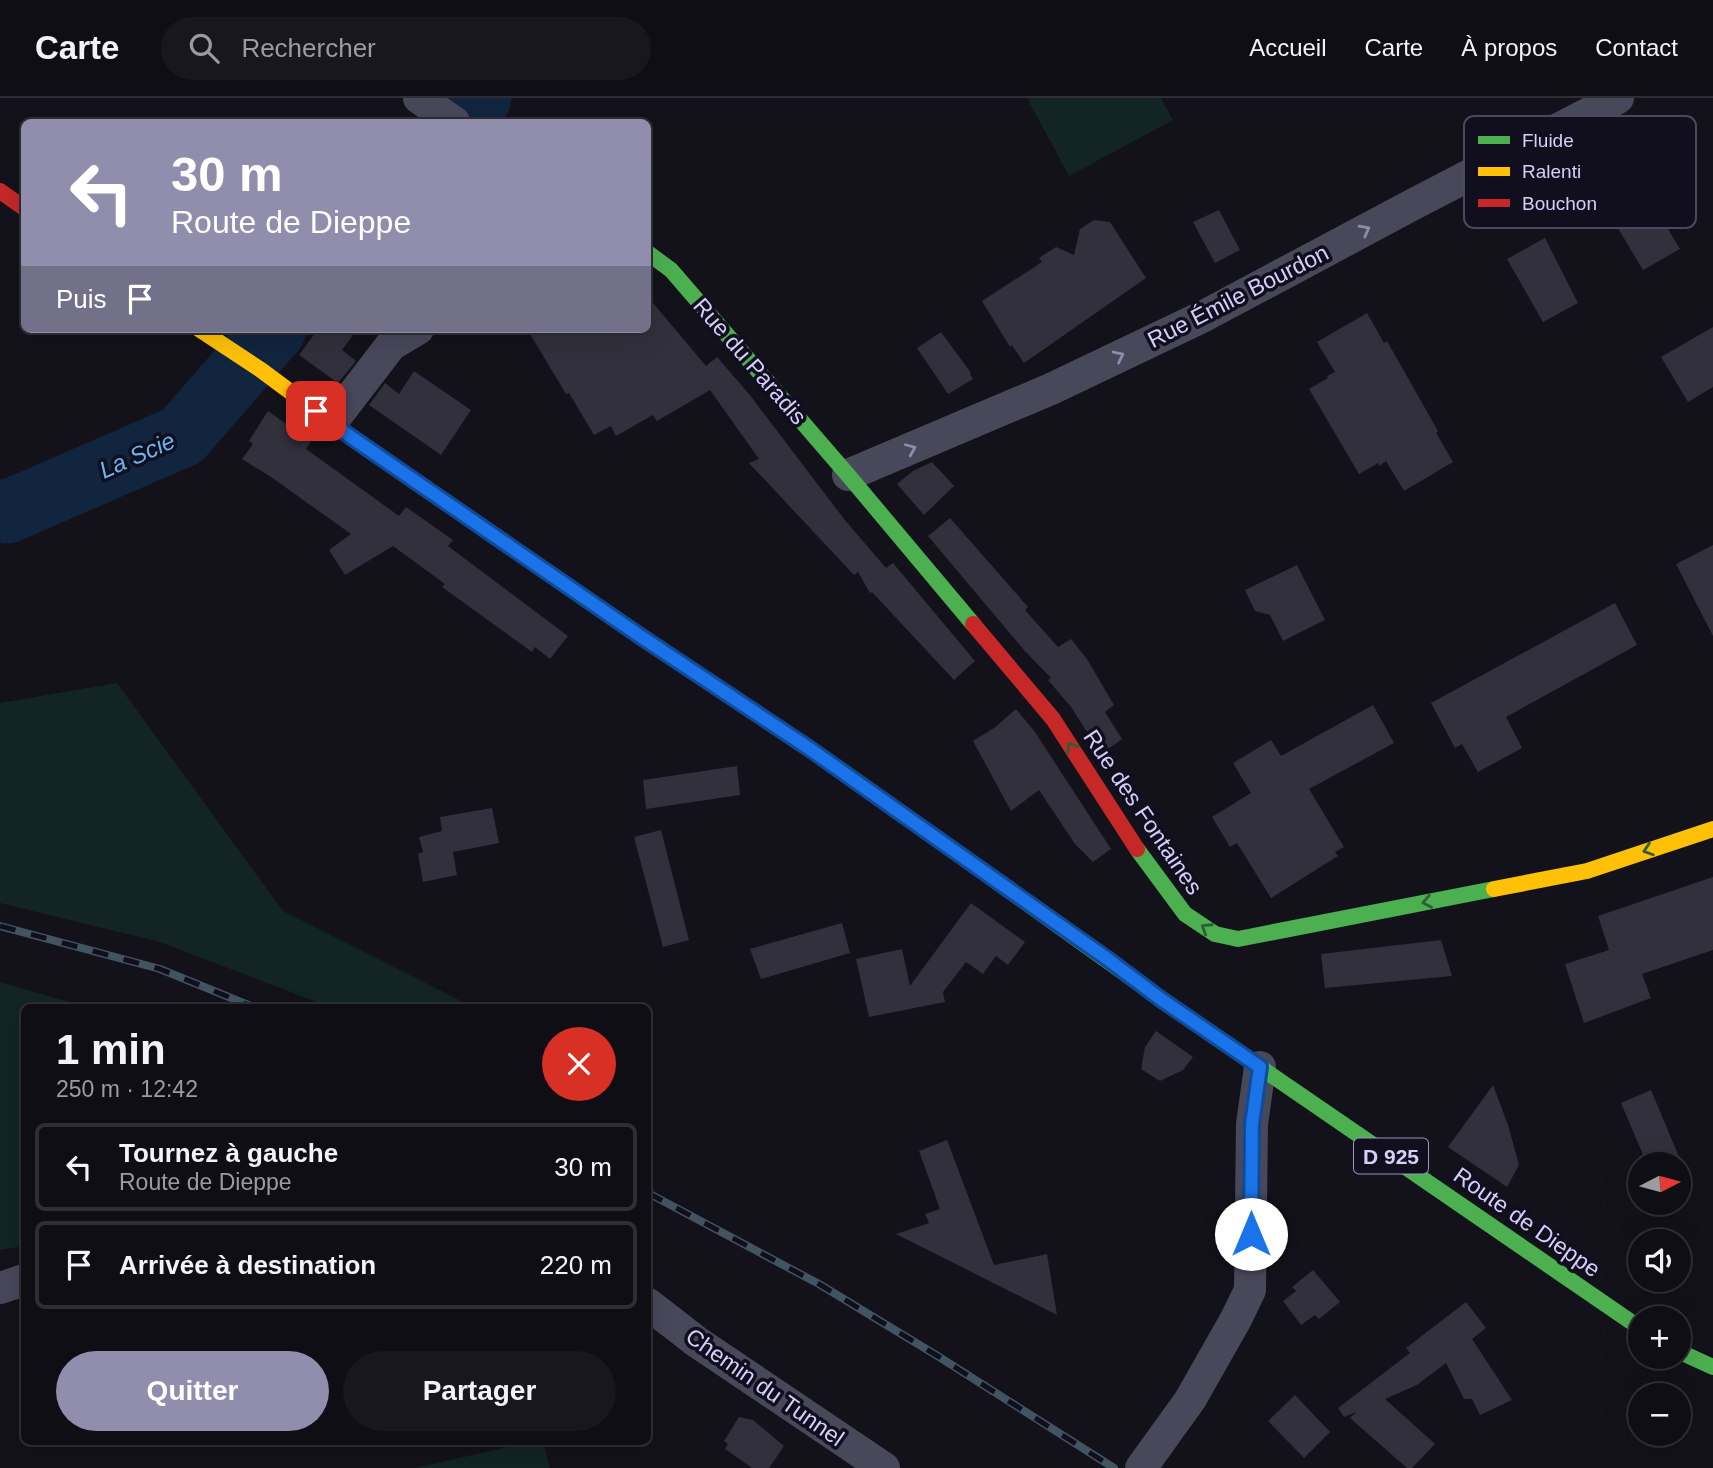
<!DOCTYPE html>
<html lang="fr">
<head>
<meta charset="utf-8">
<style>
	body { margin:0; font-family:Arial,sans-serif; background:#17171d; color:#f1f3f6; height:100vh; display:flex; flex-direction:column; font-size:26px; white-space:nowrap }
	* { box-sizing:border-box; margin:0 }
	p { font-size:23px; color:#9b9ca0 }
	.icon { flex:none; width:38px; height:38px; fill:none; stroke:currentColor; stroke-width:2; stroke-linecap:round; stroke-linejoin:round }
	.map { position:relative; flex:1; overflow:hidden }
	.panel { position:absolute; left:21px; top:906px; width:630px; height:441px; display:flex; flex-direction:column; background:#0e0e14; border-radius:10px; box-shadow:0 7px 28px #0002,0 0 0 2px #2e2e34 }
	.panel>* { flex:none }
	.guide { position:absolute; left:21px; top:21px; width:630px; height:214px; border-radius:10px; box-shadow:0 7px 28px #0002,0 0 0 2px #2e2e34; background:#908eac; color:#fff; overflow:hidden }
	.needle { width:46px; rotate:84deg }
	.controls { position:absolute; left:1628px; top:1054px; display:grid; gap:14px }
	.controls a { display:grid; place-items:center; width:63px; height:63px; border-radius:50%; background:#0e0e14; box-shadow:0 7px 28px #0002,0 0 0 2px #2e2e34; font-size:35px }
	.pin { position:absolute; display:grid; place-items:center; width:60px; height:60px; color:#fff; margin:-30px; border-radius:14px; box-shadow:0 4px 10px #0006 }
	.me { position:absolute; width:77px; margin:-38px; rotate:0deg; stroke-linejoin:round; filter:drop-shadow(0 0 5px #0008) }
	.turn { display:flex; align-items:center; gap:24px; height:147px; padding:0 35px; font-size:32px }
	.turn .icon { width:91px; height:91px; stroke-width:2.5 }
	.turn b { display:block; font-size:49px; line-height:60px }
	.then { display:flex; align-items:center; height:66px; padding:0 35px; background:#0003; gap:14px; font-size:26px }
	.round { display:grid; place-items:center; flex:none; width:74px; height:74px; border-radius:37px; background:#17171d }
	.overview { display:flex; align-items:center; justify-content:space-between; height:119px; padding:0 35px }
	h1 { font-size:42px; font-weight:700; line-height:52px }
	.button { display:flex; gap:14px; margin-top:auto; padding:14px 35px }
	.button a { flex:1; height:80px; border-radius:42px; background:#908eac; color:#fff; font-size:28px; font-weight:700; line-height:80px; text-align:center }
	.button a+a { background:#17171d; color:#f1f3f6 }
	ul { padding:0; list-style:none }
	li { display:flex; align-items:center; gap:21px; height:88px; margin:0 14px 10px; padding:0 21px; border:4px solid #2e2e34; border-radius:10px }
	li div { flex:1 }
	li b { display:block; font-size:26px }
	li em { font-style:normal }
	header { display:flex; align-items:center; gap:42px; box-sizing:border-box; height:98px; padding:0 35px; background:#0e0e14; border-bottom:2px solid #2e2e34 }
	header strong { font-size:33px }
	nav { display:flex; gap:38px; margin-inline-start:auto; font-size:24px }
	.search { width:490px; height:63px; background:#17171d; display:flex; align-items:center; gap:18px; box-sizing:border-box; padding:0 24px; border-radius:38px; color:#9b9ca0; font-size:26px }
	.map>svg:first-child { display:block }
	.green { fill:#122424 }
	.lines { fill:none; stroke-linecap:round; stroke-linejoin:round }
	.river { stroke:#12253f; stroke-width:63 }
	.building { fill:#31303c }
	.street { stroke:#48485b; stroke-width:32 }
	.fast { stroke:#4caf50; stroke-width:16 }
	.slow { stroke:#ffc107; stroke-width:16 }
	.jam { stroke:#c62828; stroke-width:16 }
	.rail-casing { stroke:#425461; stroke-width:8 }
	.rail { stroke:#110e1e; stroke-width:5; stroke-dasharray:16; stroke-linecap:butt }
	.oneway { stroke:#8e8caa }
	.oneway2 { stroke:#2e5e37 }
	.route-casing { stroke:#114b97; stroke-width:18 }
	.route { stroke:#1a73e8; stroke-width:12 }
	.labels { text-anchor:middle; dominant-baseline:central; stroke-width:7; stroke-linejoin:round; paint-order:stroke }
	.shield { fill:#110e1e; stroke:#9a96b8; stroke-width:2 }
	.shield-label { font-size:21px; font-weight:bold; fill:#d4d0fa }
	.street-label { font-size:23px; fill:#d4d0fa; stroke:#110e1e }
	.water-label { font-size:24px; font-style:italic; fill:#68b5f0; stroke:#110e1e }
	.key { fill:#110e1e; stroke:#4c4860; stroke-width:2 }
	.key-label { font-size:19px; fill:#d4d0fa }
</style>
</head>
<body>
<header>
<strong>Carte</strong>
<div class="search"><svg class="icon" aria-label="search" viewBox="0 0 24 24"><circle cx="10" cy="10" r="6"/><path d="M15 15l6 6"/></svg>Rechercher</div>
<nav><a>Accueil</a><a>Carte</a><a>À propos</a><a>Contact</a></nav>
</header>
<div class="map">
<svg width="1713" height="1370" viewBox="0 0 1713 1370">
	<rect width="100%" height="100%" fill="#13121a"/>
	<!-- green -->
	<path class="green" d="M 1027,0 L 1161,0 L 1173,22 L 1069,78 Z
		M 117,585 L 283,813 L 475,910 L 332,910 L 160,844 L 0,805 L 0,605 Z
		M 0,884 L 90,910 L 24,910 L 24,1148 L 0,1152 Z
		M 530,1344 L 543,1344 L 550,1370 L 415,1370 Z"/>
	<g class="lines">
		<!-- river -->
		<path class="river" d="M 458,24 L 480,0
			M 0,412 L 7,414 L 182,338 L 275,231"/>
	</g>
	<!-- building -->
	<path class="building" d="M 1641,86 L 1680,151 L 1643,172 L 1604,107 Z
		M 1219,112 L 1240,152 L 1215,165 L 1193,124 Z
		M 1094,122 L 1110,124 L 1146,180 L 1024,265 L 1012,247 L 1010,249 L 982,203 L 1042,164 L 1039,160 L 1056,149 L 1074,157 L 1080,131 Z
		M 1545,140 L 1578,205 L 1543,224 L 1507,161 Z
		M 648,199 L 706,268 L 717,259 L 749,296 L 844,421 L 886,470 L 893,465 L 975,563 L 954,582 L 872,494 L 870,495 L 858,474 L 854,477 L 749,365 L 759,361 L 710,292 L 657,323 L 653,317 L 616,338 L 611,328 L 594,337 L 569,295 L 566,296 L 527,231 L 648,231 Z
		M 1367,215 L 1384,245 L 1387,243 L 1438,333 L 1436,335 L 1453,364 L 1404,393 L 1386,363 L 1379,368 L 1378,365 L 1359,376 L 1309,291 L 1328,280 L 1327,278 L 1335,274 L 1317,244 Z
		M 1713,229 L 1713,289 L 1688,304 L 1661,259 Z
		M 318,231 L 357,231 L 342,252 L 356,263 L 338,285 L 299,257 Z
		M 941,234 L 971,275 L 970,276 L 973,281 L 948,296 L 917,250 Z
		M 414,273 L 471,312 L 441,357 L 369,307 L 385,285 L 399,296 Z
		M 268,313 L 311,344 L 306,351 L 399,418 L 406,409 L 453,442 L 448,448 L 568,538 L 550,561 L 535,549 L 532,554 L 442,489 L 445,486 L 393,448 L 345,477 L 329,452 L 351,436 L 271,379 L 242,361 L 253,346 L 249,343 Z
		M 932,364 L 954,388 L 924,417 L 897,386 L 913,373 Z
		M 950,420 L 1028,509 L 1025,512 L 1058,549 L 1071,541 L 1087,561 L 1114,607 L 1105,614 L 1122,641 L 1101,656 L 1071,609 L 1048,582 L 1051,580 L 1024,552 L 928,438 Z
		M 1713,447 L 1713,538 L 1676,466 Z
		M 1297,467 L 1325,522 L 1283,543 L 1270,517 L 1255,513 L 1245,492 Z
		M 1615,505 L 1637,547 L 1506,619 L 1522,650 L 1478,674 L 1462,646 L 1455,650 L 1431,605 Z
		M 1373,607 L 1394,645 L 1309,691 L 1344,749 L 1335,754 L 1338,758 L 1271,800 L 1237,745 L 1230,749 L 1212,719 L 1251,695 L 1233,665 L 1271,642 L 1281,658 Z
		M 1016,611 L 1035,634 L 1111,751 L 1093,764 L 1075,746 L 1039,692 L 1011,713 L 973,643 L 994,630 Z
		M 737,668 L 740,697 L 646,711 L 643,682 Z
		M 492,710 L 499,745 L 453,754 L 457,777 L 423,784 L 418,756 L 423,754 L 419,739 L 442,733 L 440,719 Z
		M 661,732 L 689,842 L 663,849 L 634,739 Z
		M 1713,779 L 1713,852 L 1642,876 L 1651,900 L 1584,925 L 1565,866 L 1609,852 L 1598,818 Z
		M 971,805 L 1025,844 L 1008,867 L 996,858 L 983,876 L 966,864 L 943,894 L 945,904 L 869,919 L 856,861 L 902,851 L 910,888 Z
		M 842,825 L 850,855 L 761,881 L 750,851 Z
		M 1441,842 L 1452,878 L 1325,890 L 1321,856 Z
		M 1156,933 L 1193,959 L 1183,972 L 1160,983 L 1141,971 L 1145,949 Z
		M 1493,987 L 1508,1027 L 1519,1067 L 1507,1089 L 1448,1049 Z
		M 1651,992 L 1682,1066 L 1647,1066 L 1621,1005 Z
		M 947,1042 L 994,1167 L 1047,1156 L 1057,1217 L 896,1136 L 929,1125 L 925,1116 L 940,1111 L 919,1053 Z
		M 1313,1172 L 1340,1204 L 1319,1221 L 1315,1217 L 1301,1227 L 1283,1203 L 1296,1193 L 1292,1189 Z
		M 1466,1204 L 1486,1230 L 1472,1241 L 1512,1302 L 1480,1317 L 1472,1301 L 1464,1301 L 1446,1265 L 1417,1287 L 1385,1301 L 1435,1346 L 1412,1370 L 1407,1370 L 1350,1320 L 1356,1314 L 1344,1319 L 1338,1310 L 1410,1255 L 1406,1250 Z
		M 1295,1297 L 1330,1334 L 1304,1360 L 1268,1323 Z
		M 739,1319 L 753,1322 L 784,1348 L 769,1370 L 752,1370 L 725,1351 L 728,1346 L 724,1343 Z"/>
	<g class="lines">
		<!-- street -->
		<path class="street" d="M 419,0 L 454,24
			M 332,324 L 391,247 L 418,231
			M 848,377 L 1051,291 L 1204,218 L 1410,108 L 1618,0
			M 0,1190 L 24,1182
			M 648,1206 L 697,1244 L 884,1370
			M 1141,1370 L 1190,1302 L 1236,1221 L 1250,1192 L 1252,1026 L 1260,969"/>
		<!-- fast -->
		<path class="fast" d="M 648,155 L 671,172 L 848,377 L 973,526
			M 1137,751 L 1185,816 L 1215,836 L 1238,841 L 1494,791
			M 975,768 L 1162,902 L 1640,1230
			M 1678,1253 L 1713,1269"/>
		<!-- slow -->
		<path class="slow" d="M 199,231 L 261,272 L 351,339 L 574,493 L 702,579
			M 1494,791 L 1587,773 L 1713,731"/>
		<!-- jam -->
		<path class="jam" d="M 0,93 L 24,110
			M 973,526 L 1053,621 L 1137,751
			M 702,579 L 810,651 L 975,768"/>
		<!-- rail casing -->
		<g class="rail-casing">
			<path id="rail" d="M 0,828 L 160,871 L 256,910
				M 648,1095 L 819,1186 L 936,1257 L 1114,1370"/>
		</g>
		<!-- rail -->
		<use href="#rail" class="rail"/>
	</g>
	<!-- one-way arrows -->
	<defs><path id="oneway-chevron" d="M-2-3.5L2.5 0L-2 3.5" fill="none" stroke-width="1.6" stroke-linecap="round" stroke-linejoin="round" transform="scale(1.75)"/></defs>
	<g class="oneway">
		<use href="#oneway-chevron" transform="translate(1365 132) rotate(-28)"/>
		<use href="#oneway-chevron" transform="translate(1119 258) rotate(-26)"/>
		<use href="#oneway-chevron" transform="translate(911 351) rotate(-23)"/>
	</g>
	<g class="oneway2">
		<use href="#oneway-chevron" transform="translate(1071 649) rotate(-123)"/>
		<use href="#oneway-chevron" transform="translate(1648 752) rotate(162)"/>
		<use href="#oneway-chevron" transform="translate(1427 804) rotate(169)"/>
		<use href="#oneway-chevron" transform="translate(1206 830) rotate(-147)"/>
	</g>
	<g class="lines">
		<!-- route casing -->
		<g class="route-casing">
			<path id="route" d="M 316,313 L 351,339 L 640,538 L 810,651 L 1106,860 L 1162,902 L 1260,969 L 1252,1026 L 1251,1136"/>
		</g>
		<!-- route -->
		<use href="#route" class="route"/>
	</g>
	<g class="labels">
		<!-- shield labels -->
		<rect class="shield" x="1354" y="1040.5" width="74" height="35" rx="5"/>
		<g class="shield-label">
			<text x="1391" y="1058">D 925</text>
		</g>
		<!-- street labels -->
		<g class="street-label">
			<text transform="translate(1238 198) rotate(-27)">Rue Émile Bourdon</text>
			<text transform="translate(750 263) rotate(49)">Rue du Paradis</text>
			<text transform="translate(1143 714) rotate(56)">Rue des Fontaines</text>
			<text transform="translate(1527 1124) rotate(35)">Route de Dieppe</text>
			<text transform="translate(765 1289) rotate(35)">Chemin du Tunnel</text>
		</g>
		<!-- water labels -->
		<g class="water-label">
			<text transform="translate(137 357) rotate(-24)">La Scie</text>
		</g>
	</g>
	<!-- legend -->
	<rect x="1464" y="18" width="232" height="112" rx="10" class="key"/>
	<rect x="1478" y="38" width="32" height="8" fill="#4caf50"/>
	<rect x="1478" y="69" width="32" height="9" fill="#ffc107"/>
	<rect x="1478" y="101" width="32" height="8" fill="#c62828"/>
	<g class="key-label">
		<text x="1522" y="49">Fluide</text>
		<text x="1522" y="80">Ralenti</text>
		<text x="1522" y="112">Bouchon</text>
	</g>
</svg>
<div class="controls">
<a><svg class="needle" viewBox="-14 -14 28 28"><path d="M0-13l5 13h-10z" fill="#e53935"/><path d="M0 13l5-13h-10z" fill="#9b9ca0"/></svg></a>
<a><svg class="icon" aria-label="sound" viewBox="0 0 24 24"><path d="M4 9h4l5-4v14l-5-4H4zM17 9q2 3 0 6"/></svg></a>
<a>+</a>
<a>−</a>
</div>
<div class="pin" style="left:316px;top:313px;background:#d93025"><svg class="icon" aria-label="arrive" viewBox="0 0 24 24"><path d="M6 21V4h12l-3 4 3 4H6"/></svg></div>
<svg class="me" style="left:1251px;top:1136px" viewBox="-20 -20 40 40"><circle r="19" fill="#fff"/><path d="M0-13L10 11 0 6-10 11z" fill="#1a73e8"/></svg>
<div class="guide">
<div class="turn"><svg class="icon" aria-label="left" viewBox="0 0 24 24"><path d="M17 20v-9H6M10 6l-5 5 5 5"/></svg><div><b>30 m</b>Route de Dieppe</div></div>
<div class="then">Puis<svg class="icon" aria-label="arrive" viewBox="0 0 24 24"><path d="M6 21V4h12l-3 4 3 4H6"/></svg></div>
</div>
<section class="panel">
<div class="overview"><div><h1>1 min</h1><p>250 m · 12:42</p></div><a class="round" style="background:#d93025;color:#fff"><svg class="icon" aria-label="close" viewBox="0 0 24 24"><path d="M6 6l12 12M18 6L6 18"/></svg></a></div>
<ul>
<li><svg class="icon" aria-label="left" viewBox="0 0 24 24"><path d="M17 20v-9H6M10 6l-5 5 5 5"/></svg><div><b>Tournez à gauche</b><p>Route de Dieppe</p></div><em>30 m</em></li>
<li><svg class="icon" aria-label="arrive" viewBox="0 0 24 24"><path d="M6 21V4h12l-3 4 3 4H6"/></svg><div><b>Arrivée à destination</b></div><em>220 m</em></li>
</ul>
<div class="button"><a>Quitter</a><a>Partager</a></div>
</section>
</div>
</body>
</html>
